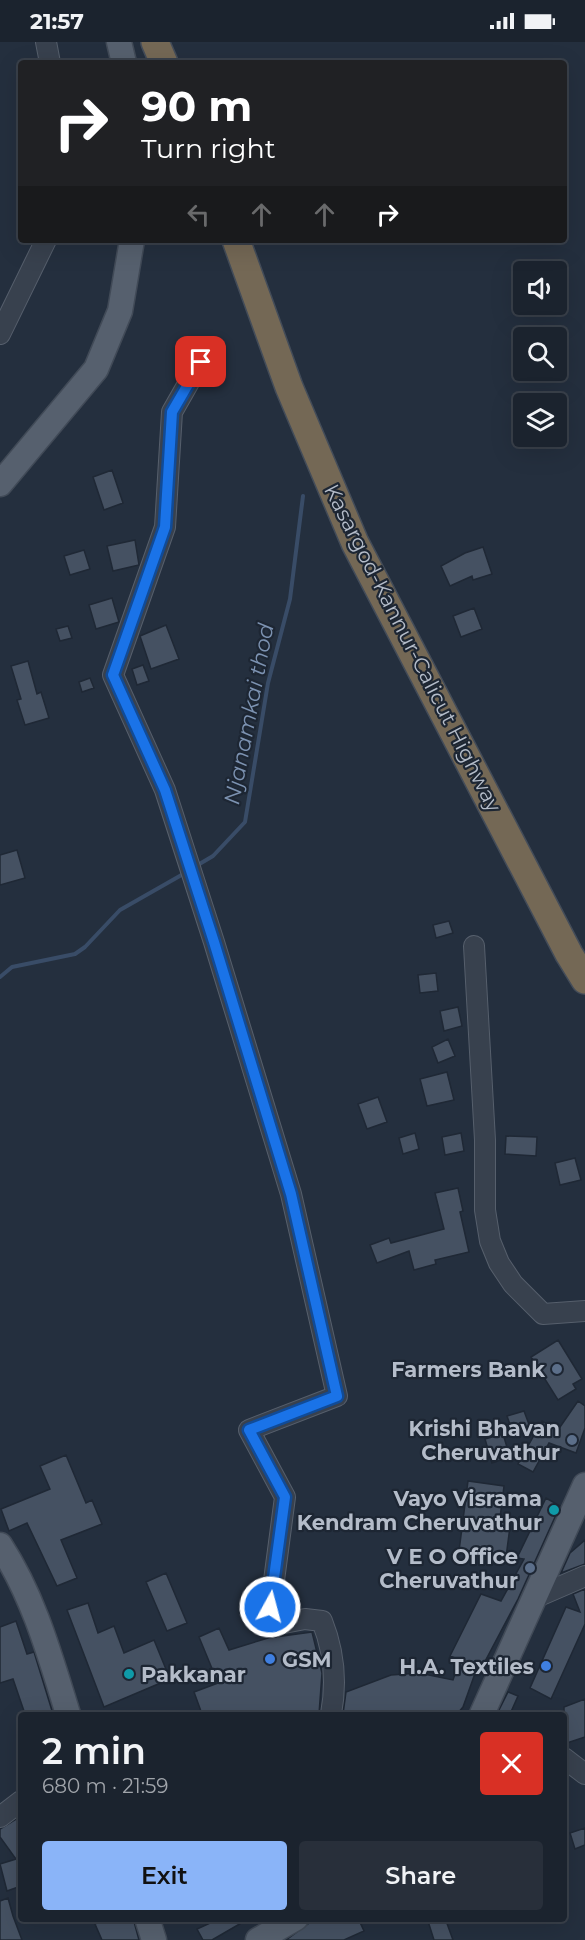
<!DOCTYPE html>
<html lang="en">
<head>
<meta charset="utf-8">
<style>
	body { margin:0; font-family:Montserrat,sans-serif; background:#282f3a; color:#f1f3f6; height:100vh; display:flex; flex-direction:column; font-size:22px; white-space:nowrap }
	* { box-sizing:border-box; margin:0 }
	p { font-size:20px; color:#a0a4aa }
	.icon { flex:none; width:33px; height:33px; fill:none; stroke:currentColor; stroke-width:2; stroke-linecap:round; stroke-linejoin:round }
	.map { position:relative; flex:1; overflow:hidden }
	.drawer { position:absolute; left:18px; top:1670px; width:549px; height:210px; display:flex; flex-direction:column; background:#1b232e; border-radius:6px; box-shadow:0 6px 24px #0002,0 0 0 2px #39404a }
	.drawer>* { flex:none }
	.banner { position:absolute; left:18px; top:18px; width:549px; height:183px; border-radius:6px; box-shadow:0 6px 24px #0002,0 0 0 2px #39404a; background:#202124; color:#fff; overflow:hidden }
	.tools { position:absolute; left:513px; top:219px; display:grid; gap:12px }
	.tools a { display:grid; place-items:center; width:54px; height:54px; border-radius:6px; background:#1b232e; box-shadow:0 6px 24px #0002,0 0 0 2px #39404a; font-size:30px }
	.pin { position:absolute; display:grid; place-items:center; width:51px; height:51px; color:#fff; margin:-26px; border-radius:12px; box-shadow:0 3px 9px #0006 }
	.me { position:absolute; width:66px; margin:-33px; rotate:7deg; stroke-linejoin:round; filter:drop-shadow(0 0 4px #0008) }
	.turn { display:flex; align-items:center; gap:21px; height:126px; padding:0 24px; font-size:27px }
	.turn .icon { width:78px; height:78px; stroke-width:2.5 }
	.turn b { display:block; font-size:42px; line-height:51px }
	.lanes { display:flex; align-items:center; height:57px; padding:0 24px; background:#0003; justify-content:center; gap:30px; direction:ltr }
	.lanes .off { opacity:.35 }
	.round { display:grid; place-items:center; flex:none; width:63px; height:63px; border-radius:6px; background:#282f3a }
	.overview { display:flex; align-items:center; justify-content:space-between; height:102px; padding:0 24px }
	h1 { font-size:36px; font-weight:600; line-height:45px }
	.action { display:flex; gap:12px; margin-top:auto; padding:12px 24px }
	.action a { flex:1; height:69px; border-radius:6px; background:#8ab4f8; color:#111; font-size:24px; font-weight:600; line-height:69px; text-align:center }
	.action a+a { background:#282f3a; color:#f1f3f6 }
	.status { display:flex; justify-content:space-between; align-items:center; height:42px; padding:0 30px; background:#1b232e; direction:ltr }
	.status svg { height:16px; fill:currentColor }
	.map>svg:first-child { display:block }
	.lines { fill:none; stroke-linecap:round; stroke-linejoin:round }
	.stream { stroke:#394c67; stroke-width:4 }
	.building { fill:#455162; stroke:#1f2835; stroke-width:1.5 }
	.minor-casing { stroke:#565f6c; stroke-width:22 }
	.major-casing { stroke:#414a57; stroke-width:27 }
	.highway-casing { stroke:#434c59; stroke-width:30 }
	.minor { stroke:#38414e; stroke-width:20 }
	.major { stroke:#56606e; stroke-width:24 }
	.highway { stroke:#746855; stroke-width:27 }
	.route-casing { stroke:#114b97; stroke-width:15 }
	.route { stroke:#1a73e8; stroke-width:10 }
	.service-dot { fill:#5c6f8a; stroke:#1d2633; stroke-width:2 }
	.culture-dot { fill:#0f9aa8; stroke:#1d2633; stroke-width:2 }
	.shop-dot { fill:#3f7fe0; stroke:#1d2633; stroke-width:2 }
	.labels { text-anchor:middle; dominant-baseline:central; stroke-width:4.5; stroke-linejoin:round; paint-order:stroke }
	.street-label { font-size:21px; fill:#b4bcc9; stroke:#1d2633 }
	.poi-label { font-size:21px; font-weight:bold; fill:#b4bcc9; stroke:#1d2633; text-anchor:end }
	.water-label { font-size:22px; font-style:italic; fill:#7c92b1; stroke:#1d2633 }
</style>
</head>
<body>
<div class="status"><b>21:57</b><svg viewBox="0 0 49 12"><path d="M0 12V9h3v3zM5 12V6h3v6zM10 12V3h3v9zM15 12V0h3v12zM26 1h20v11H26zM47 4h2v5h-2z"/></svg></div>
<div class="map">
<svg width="585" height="1898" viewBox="0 0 585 1898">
	<rect width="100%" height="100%" fill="#242f3e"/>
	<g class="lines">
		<!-- stream -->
		<path class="stream" d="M 196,824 L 213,814 L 245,780 L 268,641 L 290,557 L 303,454
			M 0,935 L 12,925 L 75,912 L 85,905 L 120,868 L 185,831"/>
	</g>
	<!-- building -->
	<path class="building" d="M 112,428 L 123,461 L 104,468 L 93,435 Z
		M 135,498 L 139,523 L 113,529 L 107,504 Z
		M 483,505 L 492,532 L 473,538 L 472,534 L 450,544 L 441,524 L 465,511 Z
		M 84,508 L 90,527 L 70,533 L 64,514 Z
		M 112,556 L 119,580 L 96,587 L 89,563 Z
		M 474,566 L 482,587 L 461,595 L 453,574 Z
		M 166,583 L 179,617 L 151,627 L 140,594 Z
		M 68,584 L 72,596 L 60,599 L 56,587 Z
		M 28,619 L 37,652 L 41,650 L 49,676 L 25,683 L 17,658 L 21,657 L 11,624 Z
		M 143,623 L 149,639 L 137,643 L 132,627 Z
		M 90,636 L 94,646 L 82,650 L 79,640 Z
		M 17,808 L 25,836 L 0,843 L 0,813 Z
		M 449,879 L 453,891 L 436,896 L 433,883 Z
		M 436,931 L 438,949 L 420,951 L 418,933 Z
		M 458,965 L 462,984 L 444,989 L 440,969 Z
		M 448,997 L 455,1014 L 438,1021 L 432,1005 Z
		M 447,1030 L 454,1058 L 427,1064 L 420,1037 Z
		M 378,1055 L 387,1080 L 367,1087 L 358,1062 Z
		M 415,1091 L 419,1107 L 403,1112 L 399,1096 Z
		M 461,1091 L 464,1109 L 445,1113 L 442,1095 Z
		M 506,1094 L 537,1095 L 536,1114 L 505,1112 Z
		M 575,1116 L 581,1138 L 560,1143 L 555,1121 Z
		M 458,1146 L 463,1169 L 460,1170 L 469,1210 L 435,1218 L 436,1222 L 414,1228 L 409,1209 L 377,1221 L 370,1203 L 389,1196 L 391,1201 L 444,1187 L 435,1151 Z
		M 558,1298 L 582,1337 L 573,1342 L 576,1347 L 558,1358 L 531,1315 Z
		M 578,1359 L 585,1364 L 585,1386 L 576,1411 L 549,1401 L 533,1430 L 518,1422 L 542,1379 L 558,1388 Z
		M 524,1369 L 530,1385 L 513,1391 L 507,1374 Z
		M 503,1392 L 510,1415 L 492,1421 L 485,1397 Z
		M 66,1413 L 86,1461 L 92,1458 L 102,1482 L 61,1498 L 77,1536 L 57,1544 L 27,1481 L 9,1489 L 1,1467 L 50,1447 L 40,1424 Z
		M 468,1439 L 504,1444 L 500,1476 L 511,1477 L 506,1515 L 459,1509 Z
		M 546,1456 L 560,1464 L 518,1557 L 482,1625 L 478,1623 L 463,1665 L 457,1672 L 343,1672 L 346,1650 L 391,1633 L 419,1631 L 453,1638 L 460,1618 L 450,1614 L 481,1552 L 501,1559 L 524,1517 L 517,1516 Z
		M 585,1498 L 585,1522 L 561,1531 L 570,1511 Z
		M 166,1531 L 187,1581 L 167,1589 L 146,1540 Z
		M 585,1547 L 585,1582 L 551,1657 L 530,1646 L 566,1565 L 580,1570 L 573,1552 Z
		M 88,1561 L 98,1591 L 114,1584 L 124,1611 L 154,1598 L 170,1637 L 104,1665 L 67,1568 Z
		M 16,1579 L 27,1612 L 34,1610 L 53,1672 L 25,1672 L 13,1637 L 0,1641 L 0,1585 Z
		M 219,1586 L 229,1608 L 268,1596 L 312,1590 L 322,1631 L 319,1672 L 202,1672 L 194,1650 L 218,1641 L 199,1595 Z
		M 508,1650 L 518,1654 L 510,1672 L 497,1672 Z
		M 585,1657 L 585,1695 L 564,1702 L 564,1665 Z
		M 21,1774 L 21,1844 L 7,1849 L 0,1822 L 16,1817 L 0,1795 L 0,1787 Z
		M 585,1786 L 585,1803 L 575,1807 L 570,1791 Z
		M 8,1856 L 13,1874 L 22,1898 L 0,1898 L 0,1859 Z
		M 108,1876 L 133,1876 L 139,1898 L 102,1898 L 95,1882 Z
		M 221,1876 L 250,1876 L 212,1898 L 203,1898 L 197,1887 Z
		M 316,1876 L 358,1876 L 364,1889 L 344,1898 L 286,1898 Z
		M 427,1876 L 445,1876 L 453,1898 L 434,1898 Z"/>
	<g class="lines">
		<!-- minor casing -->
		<g class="minor-casing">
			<path id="minor" d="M 46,0 L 50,21
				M 0,292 L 46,198
				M 201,319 L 172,370 L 165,485 L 113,633 L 165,748 L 214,900 L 291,1152 L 337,1354 L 249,1388 L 285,1455 L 268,1584 L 305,1577 L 322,1579 C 334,1609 337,1640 331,1672
				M 474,904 L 485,1098 L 485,1168 L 490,1199 L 499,1221 L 513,1242 L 543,1272 L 585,1269
				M 532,1557 L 585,1534
				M 564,1716 L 585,1732
				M 0,1775 L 21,1759"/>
		</g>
		<!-- major casing -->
		<g class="major-casing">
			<path id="major" d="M 119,0 L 124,21
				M 0,442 L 96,327 L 120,269 L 132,198
				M 0,1503 C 34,1555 50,1614 68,1672
				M 482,1672 L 585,1443
				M 147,1876 L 154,1898
				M 258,1898 L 296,1876"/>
		</g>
		<!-- highway casing -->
		<g class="highway-casing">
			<path id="highway" d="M 155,0 L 164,21
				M 236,198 L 289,345 L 355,501 L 569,912 L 585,938"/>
		</g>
		<!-- minor -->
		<use href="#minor" class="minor"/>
		<!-- major -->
		<use href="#major" class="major"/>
		<!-- highway -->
		<use href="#highway" class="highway"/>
	</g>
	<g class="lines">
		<!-- route casing -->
		<g class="route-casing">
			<path id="route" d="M 201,320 L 172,370 L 165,485 L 113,633 L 165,748 L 214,900 L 291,1152 L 337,1354 L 249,1388 L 285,1455 L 270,1565"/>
		</g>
		<!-- route -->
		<use href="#route" class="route"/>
	</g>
	<!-- markers -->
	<g class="service-dot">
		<circle cx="557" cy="1327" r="6"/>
		<circle cx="572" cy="1398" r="6"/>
		<circle cx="530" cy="1526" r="6"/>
	</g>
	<g class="culture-dot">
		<circle cx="554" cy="1468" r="6"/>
		<circle cx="129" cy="1632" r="6"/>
	</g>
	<g class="shop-dot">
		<circle cx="270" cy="1617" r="6"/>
		<circle cx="546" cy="1624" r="6"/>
	</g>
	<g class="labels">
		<!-- street labels -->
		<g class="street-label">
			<text transform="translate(413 606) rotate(63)">Kasargod-Kannur-Calicut Highway</text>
		</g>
		<!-- poi labels -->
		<g class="poi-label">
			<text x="545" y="1327">Farmers Bank</text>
			<text x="560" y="1386">Krishi Bhavan<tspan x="560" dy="24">Cheruvathur</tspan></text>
			<text x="542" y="1456">Vayo Visrama<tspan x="542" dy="24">Kendram Cheruvathur</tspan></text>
			<text x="518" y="1514">V E O Office<tspan x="518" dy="24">Cheruvathur</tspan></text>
			<text x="282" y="1617" text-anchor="start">GSM</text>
			<text x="534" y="1624">H.A. Textiles</text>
			<text x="141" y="1632" text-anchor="start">Pakkanar</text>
		</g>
		<!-- water labels -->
		<g class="water-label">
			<text transform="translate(249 672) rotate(-79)">Njanamkai thod</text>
		</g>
	</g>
</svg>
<div class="tools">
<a><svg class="icon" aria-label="sound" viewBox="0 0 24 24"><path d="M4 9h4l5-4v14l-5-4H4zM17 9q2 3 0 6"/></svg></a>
<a><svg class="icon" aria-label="search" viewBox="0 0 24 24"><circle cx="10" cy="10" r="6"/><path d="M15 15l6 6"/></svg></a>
<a><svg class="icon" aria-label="layers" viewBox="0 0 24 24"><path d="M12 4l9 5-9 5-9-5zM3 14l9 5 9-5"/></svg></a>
</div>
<div class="pin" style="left:201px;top:320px;background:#d93025"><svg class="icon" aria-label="arrive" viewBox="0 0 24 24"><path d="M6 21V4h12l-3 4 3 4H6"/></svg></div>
<svg class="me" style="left:270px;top:1565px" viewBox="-20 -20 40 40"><circle r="17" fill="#1a73e8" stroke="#fff" stroke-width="3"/><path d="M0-11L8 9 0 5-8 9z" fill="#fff"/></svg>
<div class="banner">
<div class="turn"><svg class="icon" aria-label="right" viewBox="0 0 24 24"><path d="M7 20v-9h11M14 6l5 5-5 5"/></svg><div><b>90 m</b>Turn right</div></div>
<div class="lanes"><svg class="icon off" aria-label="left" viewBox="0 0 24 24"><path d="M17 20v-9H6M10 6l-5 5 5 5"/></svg><svg class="icon off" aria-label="ahead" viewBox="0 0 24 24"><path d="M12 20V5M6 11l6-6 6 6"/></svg><svg class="icon off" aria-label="ahead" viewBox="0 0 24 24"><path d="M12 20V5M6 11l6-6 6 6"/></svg><svg class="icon" aria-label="right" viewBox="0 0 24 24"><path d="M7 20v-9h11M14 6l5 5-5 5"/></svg></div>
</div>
<section class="drawer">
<div class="overview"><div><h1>2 min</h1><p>680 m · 21:59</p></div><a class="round" style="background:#d93025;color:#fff"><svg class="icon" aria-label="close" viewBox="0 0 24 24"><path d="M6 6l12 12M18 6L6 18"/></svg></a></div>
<div class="action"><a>Exit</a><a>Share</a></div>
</section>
</div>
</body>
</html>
